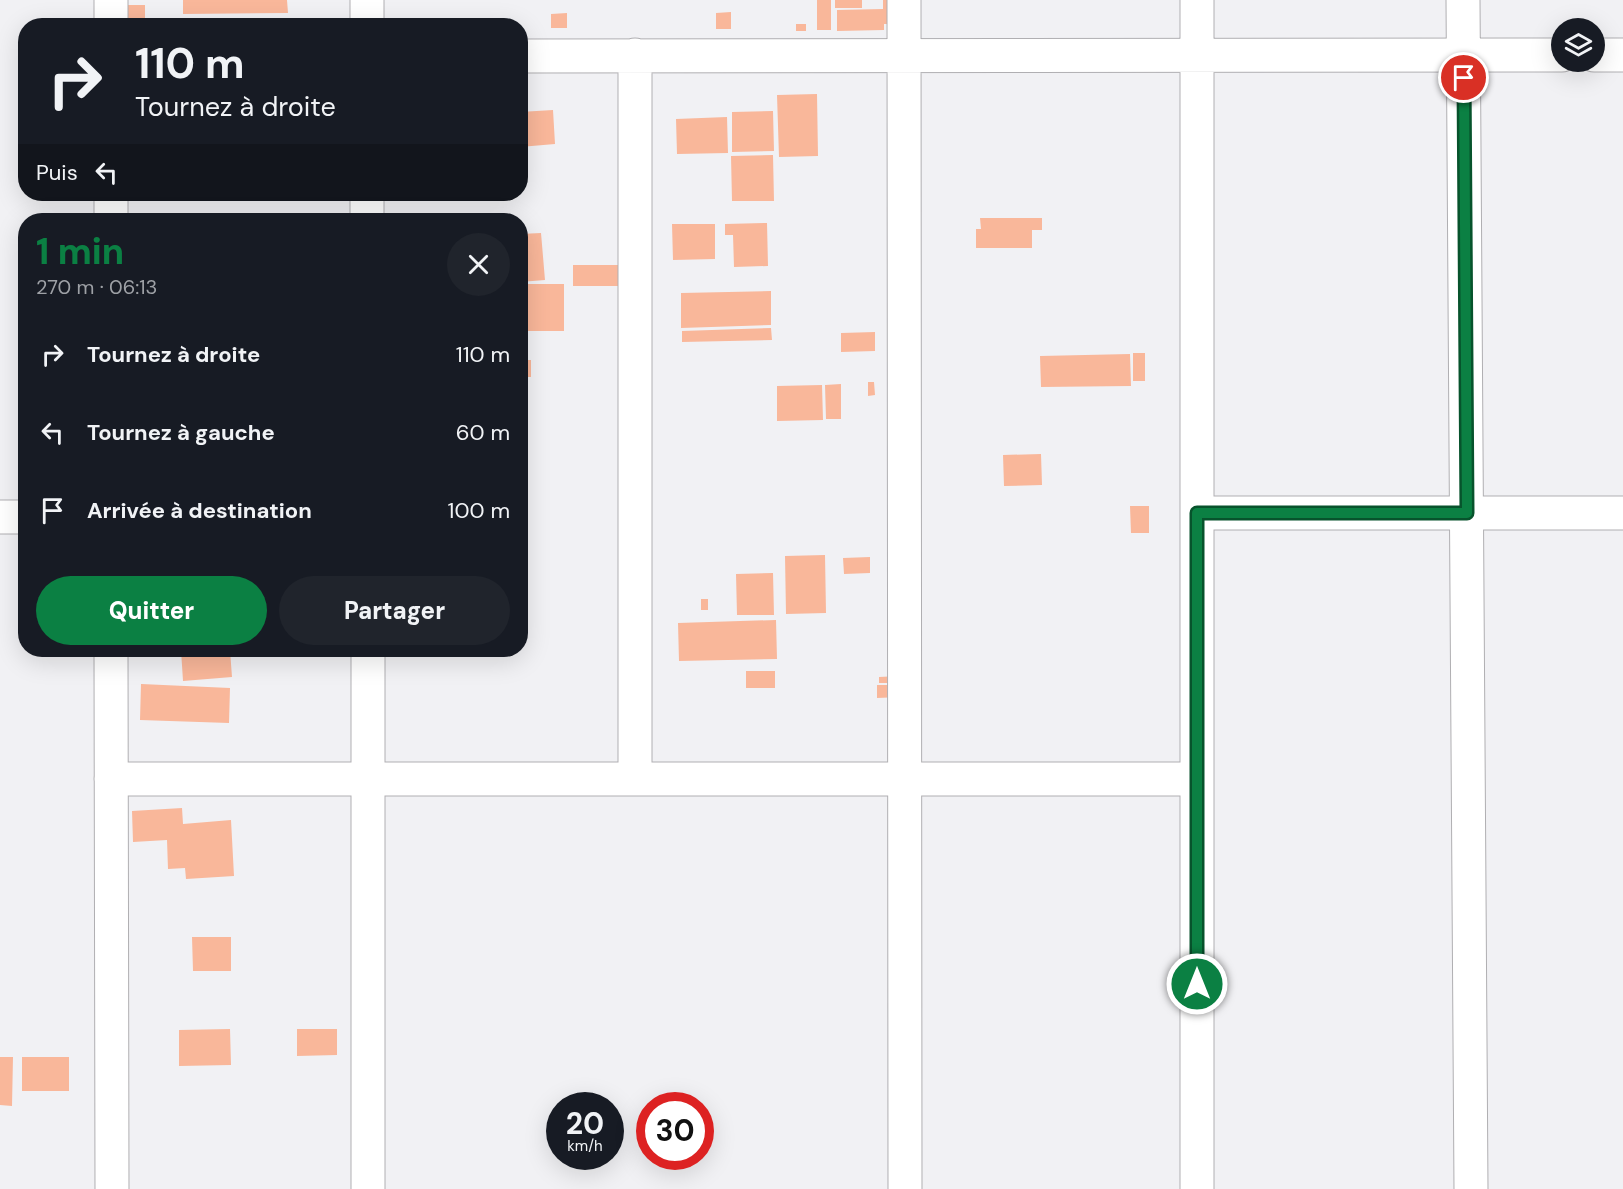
<!DOCTYPE html>
<html lang="fr">
<head>
<meta charset="utf-8">
<style>
	body { margin:0; font-family:"DM Sans",sans-serif; background:#20242c; color:#f1f3f6; height:100vh; display:flex; flex-direction:column; font-size:22px; white-space:nowrap }
	* { box-sizing:border-box; margin:0 }
	p { font-size:20px; color:#9ea1a6 }
	.icon { flex:none; width:33px; height:33px; fill:none; stroke:currentColor; stroke-width:2; stroke-linecap:round; stroke-linejoin:round }
	.map { position:relative; flex:1; overflow:hidden }
	.side { position:absolute; left:18px; top:213px; width:510px; height:444px; display:flex; flex-direction:column; background:#171b24; border-radius:24px; box-shadow:0 6px 24px #0002 }
	.side>* { flex:none }
	.top-card { position:absolute; left:18px; top:18px; width:510px; height:183px; border-radius:24px; box-shadow:0 6px 24px #0002; background:#171b24; color:#f1f3f6; overflow:hidden }
	.fabs { position:absolute; left:1551px; top:18px; display:grid; gap:12px }
	.fabs a { display:grid; place-items:center; width:54px; height:54px; border-radius:50%; background:#171b24; box-shadow:0 6px 24px #0002; font-size:30px }
	.speed { position:absolute; left:546px; top:1092px; display:flex; gap:12px; font-size:30px; font-weight:700; text-align:center }
	.speed>* { display:grid; place-content:center; width:78px; height:78px; border-radius:50%; background:#171b24; box-shadow:0 6px 24px #0002; line-height:1 }
	.speed small { font-size:15px; font-weight:400 }
	.speed .limit { border:9px solid #d22; background:#fff; color:#111 }
	.pin { position:absolute; display:grid; place-items:center; width:51px; height:51px; color:#fff; margin:-26px; border:3px solid #fff; border-radius:50%; box-shadow:0 2px 6px #0007 }
	.me { position:absolute; width:66px; margin:-33px; rotate:0deg; stroke-linejoin:round; filter:drop-shadow(0 0 4px #0008) }
	.turn { display:flex; align-items:center; gap:21px; height:126px; padding:0 18px; font-size:27px }
	.turn .icon { width:78px; height:78px; stroke-width:2.5 }
	.turn b { display:block; font-size:42px; line-height:51px }
	.then { display:flex; align-items:center; height:57px; padding:0 18px; background:#0003; gap:12px; font-size:22px }
	.round { display:grid; place-items:center; flex:none; width:63px; height:63px; border-radius:32px; background:#20242c }
	.head { display:flex; align-items:center; justify-content:space-between; height:102px; padding:0 18px }
	h1 { font-size:36px; font-weight:800; line-height:45px; color:#0b8043 }
	.cta { display:flex; gap:12px; margin-top:auto; padding:12px 18px }
	.cta a { flex:1; height:69px; border-radius:36px; background:#0b8043; color:#fff; font-size:24px; font-weight:800; line-height:69px; text-align:center }
	.cta a+a { background:#20242c; color:#f1f3f6 }
	ul { padding:0; list-style:none }
	li { display:flex; align-items:center; gap:18px; height:78px; padding:0 18px }
	li div { flex:1 }
	li b { display:block; font-size:22px }
	li em { font-style:normal }
	.map>svg:first-child { display:block }
	.building { fill:#f9b79a }
	.lines { fill:none; stroke-linecap:round; stroke-linejoin:round }
	.street-casing { stroke:#b0afb2; stroke-width:35 }
	.street { stroke:#fff; stroke-width:33 }
	.route-casing { stroke:#07532c; stroke-width:15 }
	.route { stroke:#0b8043; stroke-width:10 }
</style>
</head>
<body>
<div class="map">
<svg width="1623" height="1189" viewBox="0 0 1623 1189">
	<rect width="100%" height="100%" fill="#f1f1f4"/>
	<!-- building -->
	<path class="building" d="M 183,0 L 287,0 L 288,13 L 183,14 Z
		M 817,0 L 831,0 L 831,30 L 817,30 Z
		M 835,0 L 862,0 L 862,8 L 835,8 Z
		M 883,0 L 899,0 L 900,24 L 884,24 L 884,30 L 837,31 L 837,10 L 883,9 Z
		M 127,5 L 145,5 L 145,25 L 127,25 Z
		M 731,12 L 731,29 L 716,29 L 716,13 Z
		M 567,13 L 567,28 L 551,28 L 551,14 Z
		M 796,24 L 806,24 L 806,31 L 796,31 Z
		M 817,94 L 818,156 L 779,157 L 777,95 Z
		M 553,110 L 555,144 L 520,147 L 520,112 Z
		M 773,111 L 774,151 L 732,152 L 732,112 Z
		M 727,117 L 728,153 L 677,154 L 676,119 Z
		M 773,155 L 774,201 L 732,201 L 731,156 Z
		M 294,216 L 294,220 L 254,220 L 254,219 Z
		M 980,218 L 1042,218 L 1042,230 L 1032,230 L 1032,248 L 976,248 L 976,229 L 981,229 Z
		M 767,223 L 768,266 L 734,267 L 733,235 L 725,235 L 725,224 Z
		M 672,224 L 715,224 L 715,259 L 673,260 Z
		M 541,233 L 545,280 L 520,282 L 520,234 Z
		M 573,265 L 620,265 L 620,286 L 573,286 Z
		M 520,284 L 564,284 L 564,331 L 520,331 Z
		M 771,291 L 771,325 L 681,328 L 681,293 Z
		M 771,328 L 772,340 L 682,342 L 682,331 Z
		M 875,332 L 875,351 L 841,352 L 841,333 Z
		M 1133,353 L 1145,353 L 1145,381 L 1133,381 Z
		M 1130,354 L 1131,386 L 1041,387 L 1040,356 Z
		M 520,360 L 531,360 L 531,377 L 520,377 Z
		M 868,382 L 874,382 L 875,395 L 868,396 Z
		M 841,384 L 841,419 L 826,419 L 825,385 Z
		M 822,385 L 823,420 L 777,421 L 777,386 Z
		M 1041,454 L 1042,485 L 1004,486 L 1003,455 Z
		M 1130,506 L 1149,506 L 1149,533 L 1131,533 Z
		M 825,555 L 826,613 L 786,614 L 785,556 Z
		M 870,557 L 870,573 L 844,574 L 843,558 Z
		M 773,573 L 774,615 L 737,615 L 736,574 Z
		M 701,599 L 708,599 L 708,610 L 701,610 Z
		M 776,620 L 777,659 L 679,661 L 678,623 Z
		M 181,650 L 230,650 L 232,677 L 183,681 Z
		M 746,671 L 775,671 L 775,688 L 746,688 Z
		M 899,676 L 899,683 L 879,683 L 879,677 Z
		M 141,684 L 230,688 L 229,723 L 140,720 Z
		M 877,685 L 900,685 L 901,697 L 877,698 Z
		M 182,808 L 183,824 L 231,820 L 234,876 L 186,879 L 185,868 L 168,869 L 167,840 L 133,842 L 132,811 Z
		M 192,937 L 231,937 L 231,971 L 193,971 Z
		M 230,1029 L 231,1065 L 179,1066 L 179,1030 Z
		M 297,1029 L 337,1029 L 337,1055 L 297,1056 Z
		M 0,1057 L 13,1057 L 12,1106 L 0,1105 Z
		M 22,1057 L 69,1057 L 69,1091 L 22,1091 Z"/>
	<g class="lines">
		<!-- street casing -->
		<g class="street-casing">
			<path id="street" d="M 111,0 L 111,26
				M 367,0 L 367,26
				M 904,0 L 905,1189
				M 1197,0 L 1197,1189
				M 1463,0 L 1471,1189
				M 635,55 L 635,779
				M 1594,55 L 1623,55
				M 520,56 L 1562,55
				M 111,194 L 111,220
				M 367,194 L 367,220
				M 1197,513 L 1623,513
				M 0,517 L 26,517
				M 111,650 L 112,1189
				M 368,650 L 368,1189
				M 111,779 L 1197,779"/>
		</g>
		<!-- street -->
		<use href="#street" class="street"/>
	</g>
	<g class="lines">
		<!-- route casing -->
		<g class="route-casing">
			<path id="route" d="M 1197,984 L 1197,513 L 1467,513 L 1464,78"/>
		</g>
		<!-- route -->
		<use href="#route" class="route"/>
	</g>
</svg>
<div class="fabs">
<a><svg class="icon" aria-label="layers" viewBox="0 0 24 24"><path d="M12 4l9 5-9 5-9-5zM3 14l9 5 9-5"/></svg></a>
</div>
<div class="speed"><div>20<small>km/h</small></div><div class="limit">30</div></div>
<div class="pin" style="left:1464px;top:78px;background:#d93025"><svg class="icon" aria-label="arrive" viewBox="0 0 24 24"><path d="M6 21V4h12l-3 4 3 4H6"/></svg></div>
<svg class="me" style="left:1197px;top:984px" viewBox="-20 -20 40 40"><circle r="17" fill="#0b8043" stroke="#fff" stroke-width="3"/><path d="M0-11L8 9 0 5-8 9z" fill="#fff"/></svg>
<div class="top-card">
<div class="turn"><svg class="icon" aria-label="right" viewBox="0 0 24 24"><path d="M7 20v-9h11M14 6l5 5-5 5"/></svg><div><b>110 m</b>Tournez à droite</div></div>
<div class="then">Puis<svg class="icon" aria-label="left" viewBox="0 0 24 24"><path d="M17 20v-9H6M10 6l-5 5 5 5"/></svg></div>
</div>
<section class="side">
<div class="head"><div><h1>1 min</h1><p>270 m · 06:13</p></div><a class="round"><svg class="icon" aria-label="close" viewBox="0 0 24 24"><path d="M6 6l12 12M18 6L6 18"/></svg></a></div>
<ul>
<li><svg class="icon" aria-label="right" viewBox="0 0 24 24"><path d="M7 20v-9h11M14 6l5 5-5 5"/></svg><div><b>Tournez à droite</b></div><em>110 m</em></li>
<li><svg class="icon" aria-label="left" viewBox="0 0 24 24"><path d="M17 20v-9H6M10 6l-5 5 5 5"/></svg><div><b>Tournez à gauche</b></div><em>60 m</em></li>
<li><svg class="icon" aria-label="arrive" viewBox="0 0 24 24"><path d="M6 21V4h12l-3 4 3 4H6"/></svg><div><b>Arrivée à destination</b></div><em>100 m</em></li>
</ul>
<div class="cta"><a>Quitter</a><a>Partager</a></div>
</section>
</div>
</body>
</html>
